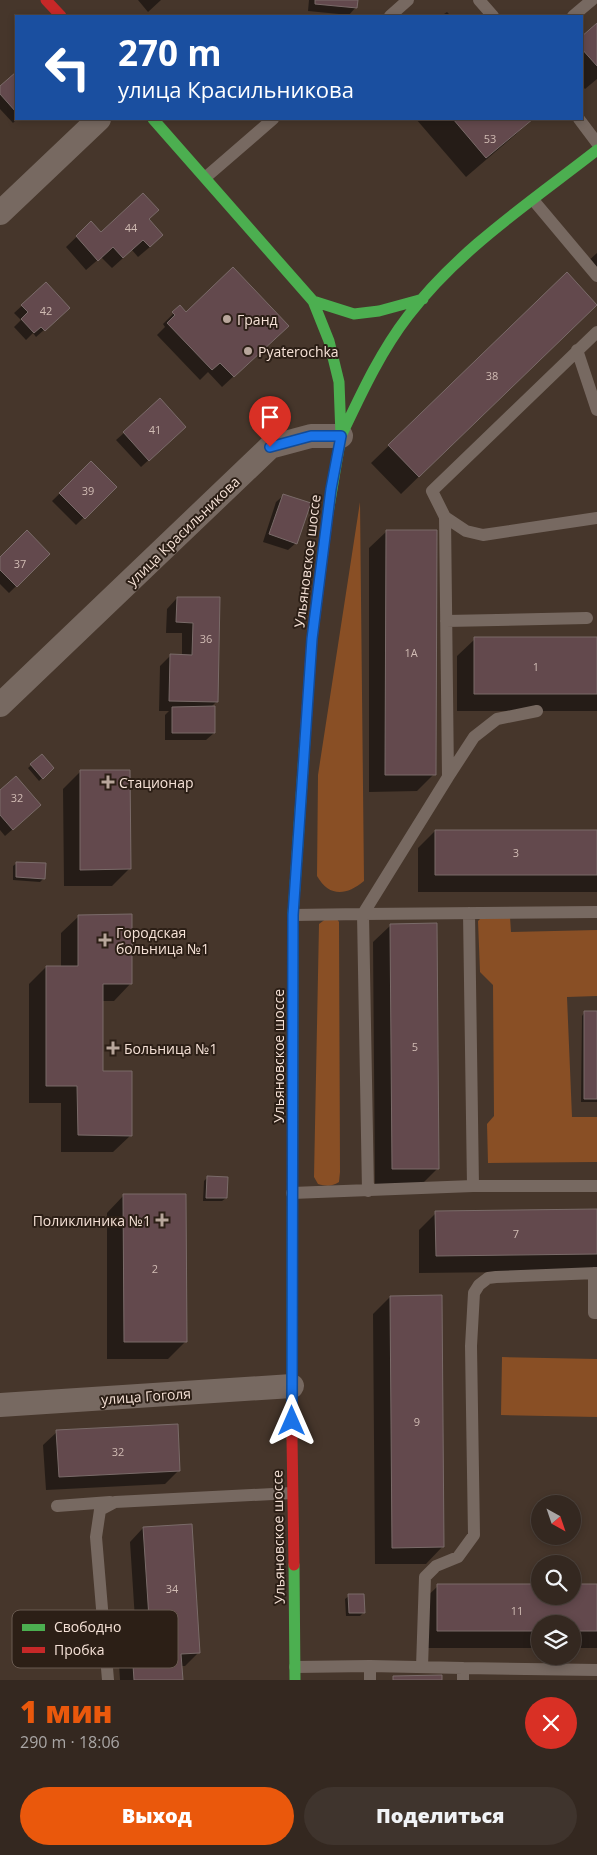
<!DOCTYPE html>
<html lang="ru">
<head>
<meta charset="utf-8">
<style>
	body { margin:0; font-family:"Open Sans",sans-serif; background:#3f342d; color:#f1f3f6; height:100vh; display:flex; flex-direction:column; font-size:19px; white-space:nowrap }
	* { box-sizing:border-box; margin:0 }
	p { font-size:16px; color:#a9a6a5 }
	.icon { flex:none; width:28px; height:28px; fill:none; stroke:currentColor; stroke-width:2; stroke-linecap:round; stroke-linejoin:round }
	.map { position:relative; height:1680px; overflow:hidden }
	.drawer { display:flex; flex-direction:column; background:#342820; flex:1 }
	.drawer>* { flex:none }
	.top-card { position:absolute; left:15px; top:15px; width:568px; height:105px; border-radius:0px; box-shadow:0 2px 8px #0003,0 0 0 1px #4e443e; background:#1a4fa0; color:#fff; overflow:hidden }
	.needle { width:32px; rotate:140deg }
	.tools { position:absolute; left:531px; top:1495px; display:grid; gap:10px }
	.tools a { display:grid; place-items:center; width:50px; height:50px; border-radius:50%; background:#342820; box-shadow:0 2px 8px #0003,0 0 0 1px #4e443e; font-size:25px }
	.pin { position:absolute; display:grid; place-items:center; width:42px; height:42px; color:#fff; margin:-51px -21px; border-radius:50% 50% 50% 0; rotate:-45deg; box-shadow:0 0 5px #0007 }
	.pin .icon { rotate:45deg }
	.me { position:absolute; width:55px; margin:-28px; rotate:0deg; stroke-linejoin:round; filter:drop-shadow(0 0 4px #0008) }
	.turn { display:flex; align-items:center; gap:18px; height:105px; padding:0 20px; font-size:22px }
	.turn .icon { width:65px; height:65px; stroke-width:2.5 }
	.turn b { display:block; font-size:35px; line-height:42px }
	.round { display:grid; place-items:center; flex:none; width:52px; height:52px; border-radius:26px; background:#3f342d }
	.head { display:flex; align-items:center; justify-content:space-between; height:85px; padding:0 20px }
	h1 { font-size:30px; font-weight:800; line-height:38px; color:#ea580c }
	.button { display:flex; gap:10px; margin-top:auto; padding:10px 20px }
	.button a { flex:1; height:58px; border-radius:30px; background:#ea580c; color:#fff; font-size:20px; font-weight:800; line-height:58px; text-align:center }
	.button a+a { background:#3f342d; color:#f1f3f6 }
	.map>svg:first-child { display:block }
	.green { fill:#894f25 }
	.shadow { fill:#0007 }
	.building { fill:#63494d; stroke:#7a6b69 }
	.lines { fill:none; stroke-linecap:round; stroke-linejoin:round }
	.lane { stroke:#776961; stroke-width:12 }
	.street { stroke:#776961; stroke-width:24 }
	.fast { stroke:#4caf50; stroke-width:11 }
	.jam { stroke:#c62828; stroke-width:11 }
	.route-casing { stroke:#114b97; stroke-width:12 }
	.route { stroke:#1a73e8; stroke-width:9 }
	.poi-dot { fill:#b8a69b; stroke:#2c1f16; stroke-width:2 }
	.labels { text-anchor:middle; dominant-baseline:central; stroke-width:4; stroke-linejoin:round; paint-order:stroke }
	.number-label { font-size:11px; fill:#d1bcb4 }
	.poi-label { font-size:14px; fill:#f6e2d7; stroke:#2c1f16; text-anchor:start }
	.street-label { font-size:14px; fill:#f6e2d7; stroke:#2c1f16 }
	.key { fill:#2c1f16; stroke:#695a50; stroke-width:1 }
	.key-label { font-size:14px; fill:#f6e2d7 }
</style>
</head>
<body>
<div class="map">
<svg width="597" height="1680" viewBox="0 0 597 1680">
	<rect width="100%" height="100%" fill="#46362b"/>
	<!-- green -->
	<path class="green" d="M 360,502 L 364,881 C 346,896 329,897 317,876 L 318,775 Z
		M 510,917 L 511,932 L 597,930 L 597,996 L 567,997 L 572,1117 L 597,1117 L 597,1162 L 488,1163 L 487,1124 L 494,1116 L 493,985 L 480,972 L 478,921 L 481,918 Z
		M 327,918 L 337,919 L 339,922 L 340,1172 L 339,1182 C 331,1187 326,1186 318,1184 L 314,1177 L 319,924 Z
		M 502,1357 L 597,1359 L 597,1417 L 501,1415 Z"/>
	<!-- shadow -->
	<path class="shadow" d="M 138,0 L 161,0 L 148,12 Z
		M 309,0 L 357,0 L 356,7 L 349,15 L 308,11 Z
		M 447,12 L 451,16 L 441,16 Z
		M 597,25 L 597,79 L 585,89 L 581,85 L 581,38 Z
		M 16,73 L 17,119 L 13,123 L 0,109 L 0,88 Z
		M 416,119 L 532,119 L 515,135 L 466,177 Z
		M 147,219 L 151,246 L 138,257 L 132,250 L 112,268 L 101,257 L 86,270 L 66,247 L 91,223 L 100,233 Z
		M 597,253 L 597,274 L 587,262 Z
		M 566,274 L 579,321 L 401,494 L 371,463 Z
		M 46,284 L 61,315 L 36,337 L 33,333 L 26,340 L 14,327 L 21,320 L 14,313 Z
		M 180,307 L 186,313 L 276,337 L 222,387 L 208,372 L 200,380 L 157,335 L 165,327 L 163,324 Z
		M 124,433 L 177,434 L 141,467 L 116,440 Z
		M 91,463 L 115,487 L 76,525 L 52,501 Z
		M 284,495 L 296,543 L 288,550 L 263,542 L 276,502 Z
		M 387,531 L 434,774 L 417,791 L 369,792 L 369,548 Z
		M 49,554 L 9,593 L 0,584 L 0,558 Z
		M 177,598 L 219,599 L 217,701 L 210,708 L 214,733 L 206,740 L 165,740 L 165,715 L 169,711 L 159,711 L 160,666 L 171,655 L 182,656 L 182,633 L 166,633 L 167,609 Z
		M 597,638 L 597,711 L 457,711 L 457,656 L 475,639 Z
		M 42,756 L 53,768 L 39,781 L 28,768 Z
		M 80,772 L 129,869 L 112,886 L 64,886 L 63,789 Z
		M 0,791 L 32,812 L 5,836 L 0,830 Z
		M 435,831 L 597,831 L 597,892 L 418,892 L 418,848 Z
		M 17,863 L 44,878 L 40,882 L 13,880 L 13,866 Z
		M 79,916 L 131,983 L 114,1001 L 101,1001 L 101,1072 L 131,1135 L 113,1152 L 61,1152 L 61,1103 L 29,1103 L 29,984 L 46,967 L 61,967 L 61,933 Z
		M 391,925 L 438,1168 L 420,1186 L 375,1186 L 373,942 Z
		M 585,1012 L 597,1012 L 597,1102 L 581,1102 L 582,1016 Z
		M 208,1177 L 226,1198 L 222,1201 L 203,1201 L 204,1181 Z
		M 124,1195 L 185,1342 L 168,1359 L 107,1359 L 107,1213 Z
		M 597,1211 L 597,1271 L 419,1273 L 419,1230 L 436,1213 Z
		M 390,1297 L 443,1546 L 426,1564 L 375,1564 L 373,1314 Z
		M 57,1432 L 179,1470 L 165,1484 L 46,1490 L 43,1445 Z
		M 143,1528 L 199,1652 L 185,1666 L 180,1666 L 181,1680 L 120,1680 L 119,1665 L 132,1652 L 137,1651 L 130,1542 Z
		M 438,1586 L 540,1586 L 540,1596 L 572,1596 L 597,1586 L 597,1648 L 572,1648 L 572,1624 L 540,1624 L 540,1648 L 420,1648 L 420,1603 Z
		M 349,1596 L 364,1612 L 360,1616 L 346,1616 L 345,1599 Z"/>
	<!-- building -->
	<path class="building" d="M 315,0 L 358,0 L 357,8 L 315,4 Z
		M 597,23 L 597,66 L 581,48 L 581,37 Z
		M 16,72 L 16,112 L 0,94 L 0,86 Z
		M 453,119 L 533,119 L 486,158 Z
		M 143,193 L 159,210 L 149,219 L 163,235 L 150,247 L 143,240 L 123,258 L 113,247 L 98,261 L 76,236 L 91,221 L 101,232 Z
		M 233,267 L 289,326 L 234,377 L 220,363 L 212,370 L 167,323 L 175,315 L 172,312 L 180,305 L 186,312 Z
		M 567,272 L 597,305 L 419,477 L 388,445 Z
		M 46,282 L 70,308 L 45,331 L 41,327 L 34,333 L 21,319 L 28,312 L 21,305 Z
		M 160,398 L 186,427 L 149,461 L 123,432 Z
		M 91,461 L 117,487 L 85,519 L 59,493 Z
		M 283,494 L 311,503 L 297,544 L 269,534 Z
		M 27,530 L 50,554 L 17,587 L 0,570 L 0,557 Z
		M 386,530 L 437,530 L 436,775 L 385,775 Z
		M 177,597 L 220,597 L 218,702 L 169,701 L 170,654 L 192,655 L 193,623 L 176,622 Z
		M 474,637 L 597,637 L 597,694 L 474,694 Z
		M 215,706 L 215,733 L 172,733 L 172,707 Z
		M 42,754 L 54,768 L 43,779 L 30,764 Z
		M 80,770 L 130,770 L 131,869 L 80,870 Z
		M 16,776 L 41,805 L 13,830 L 0,815 L 0,790 Z
		M 435,830 L 597,830 L 597,875 L 435,875 Z
		M 16,862 L 46,863 L 45,879 L 16,877 Z
		M 132,914 L 132,984 L 103,984 L 103,1071 L 132,1071 L 132,1136 L 78,1135 L 77,1086 L 46,1086 L 46,966 L 78,966 L 78,915 Z
		M 437,923 L 439,1169 L 392,1169 L 390,924 Z
		M 584,1011 L 597,1011 L 597,1099 L 584,1099 Z
		M 207,1176 L 228,1177 L 227,1198 L 206,1198 Z
		M 123,1194 L 186,1194 L 187,1342 L 124,1342 Z
		M 597,1209 L 597,1254 L 436,1256 L 435,1211 Z
		M 442,1295 L 444,1547 L 392,1548 L 390,1296 Z
		M 178,1424 L 180,1471 L 59,1477 L 56,1430 Z
		M 192,1524 L 200,1653 L 181,1654 L 183,1680 L 134,1680 L 132,1650 L 151,1649 L 143,1527 Z
		M 437,1584 L 540,1584 L 540,1596 L 572,1596 L 572,1584 L 597,1584 L 597,1631 L 572,1631 L 572,1624 L 540,1624 L 540,1631 L 437,1631 Z
		M 348,1594 L 364,1594 L 365,1613 L 349,1613 Z
		M 442,1675 L 442,1680 L 393,1680 L 393,1676 Z"/>
	<g class="lines">
		<!-- lane -->
		<path class="lane" d="M 479,0 L 493,16
			M 390,16 L 408,0
			M 573,16 L 592,0
			M 579,119 L 597,143
			M 206,177 L 273,119
			M 534,201 L 597,276
			M 577,350 L 597,410
			M 445,517 L 466,531 L 483,535 L 597,518
			M 446,621 L 587,618
			M 448,777 L 474,737 L 497,719 L 537,711
			M 469,913 L 473,1186
			M 293,915 L 363,914 L 448,777 L 445,517 L 432,491 L 597,332
			M 368,1191 L 363,914 L 597,912
			M 292,1193 L 473,1186 L 597,1186
			M 594,1273 L 594,1313 L 597,1313
			M 57,1506 L 110,1502
			M 370,1666 L 370,1680
			M 295,1667 L 370,1666 L 463,1668
			M 422,1667 L 425,1577 L 436,1566 L 458,1557 L 474,1535 L 471,1346 L 474,1293 L 479,1285 L 488,1278 L 496,1277 L 597,1273
			M 108,1680 L 96,1537 L 100,1510 L 115,1502 L 292,1493
			M 463,1680 L 463,1668 L 597,1670"/>
		<!-- street -->
		<path class="street" d="M 0,213 L 99,119
			M 0,705 L 270,447 L 311,436 L 341,436
			M 0,1405 L 292,1386"/>
		<!-- fast -->
		<path class="fast" d="M 153,119 L 313,301 L 329,341 L 339,382 L 341,436 L 328,513
			M 313,301 L 354,314 L 379,311 L 423,299
			M 343,432 C 362,392 381,351 408,316 C 459,249 532,201 597,150
			M 292,1438 L 293,915 L 305,739
			M 294,1565 L 295,1680"/>
		<!-- jam -->
		<path class="jam" d="M 46,0 L 61,16
			M 305,739 L 312,639 L 328,513
			M 292,1438 L 294,1565"/>
	</g>
	<g class="lines">
		<!-- route casing -->
		<g class="route-casing">
			<path id="route" d="M 270,447 L 311,436 L 341,436 L 331,489 L 312,639 L 293,915 L 292,1421"/>
		</g>
		<!-- route -->
		<use href="#route" class="route"/>
	</g>
	<!-- markers -->
	<g class="poi-dot">
		<circle cx="227" cy="319" r="5"/>
		<circle cx="248" cy="351" r="5"/>
		<path d="M105.5 774.5h5v5h5v5h-5v5h-5v-5h-5v-5h5z"/>
		<path d="M102.5 932.5h5v5h5v5h-5v5h-5v-5h-5v-5h5z"/>
		<path d="M110.5 1040.5h5v5h5v5h-5v5h-5v-5h-5v-5h5z"/>
		<path d="M159.5 1212.5h5v5h5v5h-5v5h-5v-5h-5v-5h5z"/>
	</g>
	<g class="labels">
		<!-- number labels -->
		<g class="number-label">
			<text x="490" y="138">53</text>
			<text x="131" y="227">44</text>
			<text x="46" y="310">42</text>
			<text x="492" y="375">38</text>
			<text x="155" y="429">41</text>
			<text x="88" y="490">39</text>
			<text x="20" y="563">37</text>
			<text x="206" y="638">36</text>
			<text x="411" y="652">1А</text>
			<text x="536" y="666">1</text>
			<text x="17" y="797">32</text>
			<text x="516" y="852">3</text>
			<text x="415" y="1046">5</text>
			<text x="516" y="1233">7</text>
			<text x="155" y="1268">2</text>
			<text x="417" y="1421">9</text>
			<text x="118" y="1451">32</text>
			<text x="172" y="1588">34</text>
			<text x="517" y="1610">11</text>
		</g>
		<!-- poi labels -->
		<g class="poi-label">
			<text x="237" y="319">Гранд</text>
			<text x="258" y="351">Pyaterochka</text>
			<text x="119" y="782">Стационар</text>
			<text x="116" y="932">Городская<tspan x="116" dy="16">больница №1</tspan></text>
			<text x="124" y="1048">Больница №1</text>
			<text x="151" y="1220" text-anchor="end">Поликлиника №1</text>
		</g>
		<!-- street labels -->
		<g class="street-label">
			<text transform="translate(183 531) rotate(-44)">улица Красильникова</text>
			<text transform="translate(307 561) rotate(-83)">Ульяновское шоссе</text>
			<text transform="translate(278 1056) rotate(-90)">Ульяновское шоссе</text>
			<text transform="translate(146 1396) rotate(-4)">улица Гоголя</text>
			<text transform="translate(278 1537) rotate(-91)">Ульяновское шоссе</text>
		</g>
	</g>
	<!-- legend -->
	<rect x="12" y="1610" width="166" height="58" rx="8" class="key"/>
	<rect x="22" y="1624" width="23" height="7" fill="#4caf50"/>
	<rect x="22" y="1647" width="23" height="6" fill="#c62828"/>
	<g class="key-label">
		<text x="54" y="1632">Свободно</text>
		<text x="54" y="1655">Пробка</text>
	</g>
</svg>
<div class="tools">
<a><svg class="needle" viewBox="-14 -14 28 28"><path d="M0-13l5 13h-10z" fill="#e53935"/><path d="M0 13l5-13h-10z" fill="#a9a6a5"/></svg></a>
<a><svg class="icon" aria-label="search" viewBox="0 0 24 24"><circle cx="10" cy="10" r="6"/><path d="M15 15l6 6"/></svg></a>
<a><svg class="icon" aria-label="layers" viewBox="0 0 24 24"><path d="M12 4l9 5-9 5-9-5zM3 14l9 5 9-5"/></svg></a>
</div>
<div class="pin" style="left:270px;top:447px;background:#d93025"><svg class="icon" aria-label="arrive" viewBox="0 0 24 24"><path d="M6 21V4h12l-3 4 3 4H6"/></svg></div>
<svg class="me" style="left:292px;top:1421px" viewBox="-20 -20 40 40"><path d="M0-17L14 15 0 8-14 15z" fill="#1a73e8" stroke="#fff" stroke-width="4"/></svg>
<div class="top-card">
<div class="turn"><svg class="icon" aria-label="left" viewBox="0 0 24 24"><path d="M17 20v-9H6M10 6l-5 5 5 5"/></svg><div><b>270 m</b>улица Красильникова</div></div>
</div>
</div>
<section class="drawer">
<div class="head"><div><h1>1 мин</h1><p>290 m · 18:06</p></div><a class="round" style="background:#d93025;color:#fff"><svg class="icon" aria-label="close" viewBox="0 0 24 24"><path d="M6 6l12 12M18 6L6 18"/></svg></a></div>
<div class="button"><a>Выход</a><a>Поделиться</a></div>
</section>
</body>
</html>
